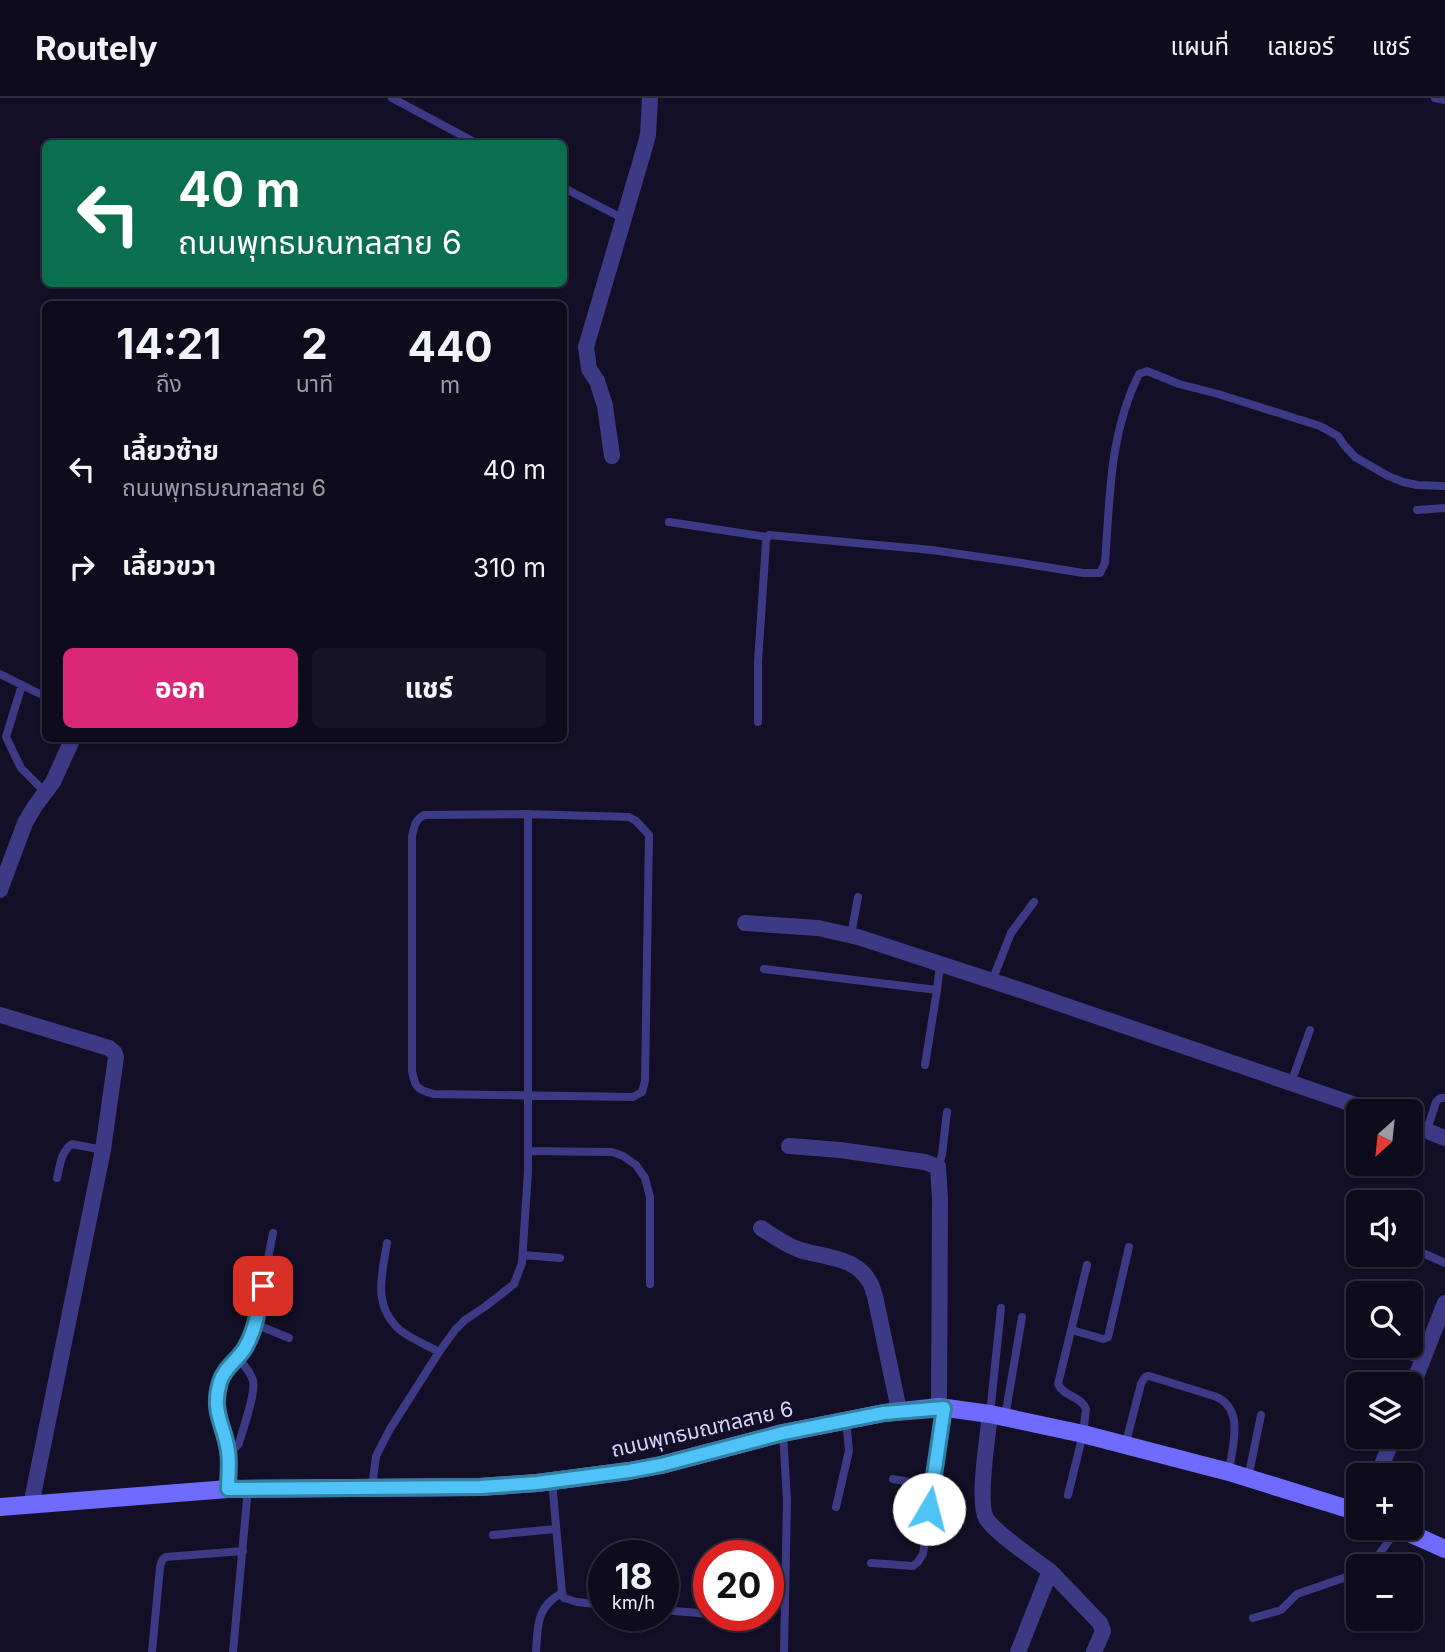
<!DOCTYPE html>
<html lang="th">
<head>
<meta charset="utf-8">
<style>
	body { margin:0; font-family:Inter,"Noto Sans Thai",sans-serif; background:#171425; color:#f1f3f6; height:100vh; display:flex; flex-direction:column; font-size:26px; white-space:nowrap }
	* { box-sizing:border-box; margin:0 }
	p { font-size:23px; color:#9b9ba3 }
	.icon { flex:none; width:38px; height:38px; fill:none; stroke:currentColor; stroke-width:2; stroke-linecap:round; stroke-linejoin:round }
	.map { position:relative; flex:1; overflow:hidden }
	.details { position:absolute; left:42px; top:203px; width:525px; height:441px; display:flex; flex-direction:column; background:#0e0b1c; border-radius:10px; box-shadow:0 2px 5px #0004,0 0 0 2px #2e2b3b }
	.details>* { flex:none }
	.guide { position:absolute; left:42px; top:42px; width:525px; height:147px; border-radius:10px; box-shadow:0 2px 5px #0004,0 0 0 2px #2e2b3b; background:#0b6e4f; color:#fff; overflow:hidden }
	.needle { width:46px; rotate:207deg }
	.tools { position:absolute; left:1346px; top:1001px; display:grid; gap:14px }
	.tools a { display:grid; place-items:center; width:77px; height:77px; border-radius:10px; background:#0e0b1c; box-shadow:0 2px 5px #0004,0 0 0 2px #2e2b3b; font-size:35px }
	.speed { position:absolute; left:588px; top:1442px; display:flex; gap:14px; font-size:35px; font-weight:700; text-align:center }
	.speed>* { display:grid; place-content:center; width:91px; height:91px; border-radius:50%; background:#0e0b1c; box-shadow:0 2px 5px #0004,0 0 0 2px #2e2b3b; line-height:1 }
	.speed small { font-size:18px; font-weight:400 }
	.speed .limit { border:10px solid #d22; background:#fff; color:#111 }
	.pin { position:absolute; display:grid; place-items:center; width:60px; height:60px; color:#fff; margin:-30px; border-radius:14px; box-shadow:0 4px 10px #0006 }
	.me { position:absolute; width:77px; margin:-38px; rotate:8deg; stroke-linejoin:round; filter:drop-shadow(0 0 5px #0008) }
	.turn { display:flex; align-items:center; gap:24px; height:147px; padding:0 21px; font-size:32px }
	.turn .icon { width:91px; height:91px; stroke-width:2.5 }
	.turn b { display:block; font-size:49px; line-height:60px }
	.eta { display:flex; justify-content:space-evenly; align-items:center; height:119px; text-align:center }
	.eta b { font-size:42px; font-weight:700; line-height:49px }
	.cta { display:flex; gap:14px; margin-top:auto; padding:14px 21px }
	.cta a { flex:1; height:80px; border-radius:10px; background:#db2777; color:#fff; font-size:28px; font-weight:700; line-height:80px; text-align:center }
	.cta a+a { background:#171425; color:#f1f3f6 }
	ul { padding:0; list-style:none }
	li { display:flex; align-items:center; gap:21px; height:98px; padding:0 21px }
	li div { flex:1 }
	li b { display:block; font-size:26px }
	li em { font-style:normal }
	header { display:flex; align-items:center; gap:42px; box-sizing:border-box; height:98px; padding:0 35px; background:#0e0b1c; border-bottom:2px solid #2e2b3b }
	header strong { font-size:33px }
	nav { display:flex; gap:38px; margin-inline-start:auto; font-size:24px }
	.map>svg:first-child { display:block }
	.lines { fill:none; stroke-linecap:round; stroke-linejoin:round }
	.lane { stroke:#3d3a85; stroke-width:8 }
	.street { stroke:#3d3a85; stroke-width:16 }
	.secondary { stroke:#6f6bff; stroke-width:18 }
	.route-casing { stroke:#337fa1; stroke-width:18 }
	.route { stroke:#4fc3f7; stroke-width:12 }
	.labels { text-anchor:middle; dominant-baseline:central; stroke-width:7; stroke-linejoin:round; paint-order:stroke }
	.street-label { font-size:21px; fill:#d9d4ff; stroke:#130f26 }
</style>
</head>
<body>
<header>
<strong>Routely</strong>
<nav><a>แผนที่</a><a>เลเยอร์</a><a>แชร์</a></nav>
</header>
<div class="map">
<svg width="1445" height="1554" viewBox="0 0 1445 1554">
	<rect width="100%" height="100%" fill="#130f26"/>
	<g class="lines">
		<!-- lane -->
		<path class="lane" d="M 392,0 L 478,46
			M 1435,0 L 1445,2
			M 564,90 L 624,121
			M 1417,412 L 1445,410
			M 669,424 L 767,439
			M 0,576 L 46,599
			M 22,587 L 6,639 L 21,670 L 46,695
			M 758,624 L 758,564 L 765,459 L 766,442 L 769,437 L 932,452 L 1015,464 L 1083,475 L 1100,475 L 1105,465 C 1110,400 1109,336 1139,276 L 1147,273 L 1179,286 L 1218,296 L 1320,328 L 1338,338 L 1344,347 L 1355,359 L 1388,378 L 1403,384 L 1417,387 L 1445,388
			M 525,716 L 629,719 L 636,723 L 649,737 L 645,983 L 642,994 L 633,999 L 433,996 C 417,991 415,990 412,973 L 412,739 C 414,729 415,722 424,717 Z
			M 851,837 L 858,799
			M 764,871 L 937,892 L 940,867
			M 992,883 L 1011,835 L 1034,804
			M 925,967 L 937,892
			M 1291,985 L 1310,932
			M 1427,1032 L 1436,1004 L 1440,1000 L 1445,1000
			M 528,1053 L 612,1054 L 623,1058 L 636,1067 L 645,1080 L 650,1099 L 650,1186
			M 938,1069 L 942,1057 L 947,1014
			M 57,1080 C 60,1068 61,1053 72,1046 L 103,1052
			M 387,1145 C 382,1177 372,1207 400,1232 C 411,1241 427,1247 439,1254
			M 1425,1156 L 1445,1165
			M 523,1157 L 560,1160
			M 255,1226 L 289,1240
			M 1072,1232 L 1103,1241 L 1108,1239 L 1129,1149
			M 1383,1248 L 1423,1263
			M 990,1316 L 1001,1210
			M 1005,1319 L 1022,1219
			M 783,1335 L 787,1402 L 784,1554
			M 1125,1348 L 1141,1286 L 1145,1279 L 1149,1278 L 1214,1298 C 1246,1310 1232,1348 1229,1374
			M 228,1354 L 236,1349 L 239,1345 C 243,1331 256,1295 253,1283 C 251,1274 243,1266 237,1259
			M 1248,1380 L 1261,1317
			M 893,1381 L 933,1388
			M 552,1383 L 562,1495 L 564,1500 L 577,1504 L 604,1507
			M 372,1389 L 376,1358 L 390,1331 L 439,1254 L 455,1232 L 465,1222 L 486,1208 L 514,1186 L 522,1165 L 528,1073 L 528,716
			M 228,1391 L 228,1354 L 216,1308 L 220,1285 L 225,1272 L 244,1252 L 255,1226 L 273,1135
			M 1068,1397 L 1083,1336 L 1086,1311 C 1081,1298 1064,1299 1058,1286 L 1087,1167
			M 836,1409 L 849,1353 L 846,1322
			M 493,1437 L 556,1431
			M 871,1465 L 913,1468 L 918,1464 L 923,1456 L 944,1310
			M 1369,1468 L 1375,1462 L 1398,1430
			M 663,1512 L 709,1516
			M 1253,1520 L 1281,1512 L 1297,1496 L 1358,1475
			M 152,1554 L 160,1469 L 162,1462 L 166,1459 L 243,1453
			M 233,1554 L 248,1390
			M 536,1554 C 538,1527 536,1509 562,1495"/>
		<!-- street -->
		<path class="street" d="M 612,358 L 605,308 L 597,283 L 589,271 L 586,249 L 643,55 L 648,37 L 650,0
			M 0,792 L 25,725 L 35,708 L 53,684 L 73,640
			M 745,825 L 818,830 L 858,839 L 1023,893 L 1373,1013
			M 0,917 L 109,950 L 114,954 L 116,959 L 103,1052 L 31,1407
			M 1410,1026 L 1445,1040
			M 789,1048 L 840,1052 L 925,1064 L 938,1069 L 940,1101 L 939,1309
			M 761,1130 C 773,1138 786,1147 800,1152 C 823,1159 856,1159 869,1183 C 872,1187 873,1193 875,1198 L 899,1312
			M 1410,1294 L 1445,1205
			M 990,1316 C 988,1337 977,1403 986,1420 C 995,1435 1034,1461 1050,1473 L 1018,1554
			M 1378,1377 L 1393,1339
			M 1050,1473 L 1100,1525 L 1103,1533 L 1094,1554"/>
		<!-- secondary -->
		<path class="secondary" d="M 0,1409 L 228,1391 L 480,1389 L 537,1385 L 629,1373 L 661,1367 L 783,1335 L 884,1315 L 939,1309 L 990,1316 L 1083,1336 L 1229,1374 L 1358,1414
			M 1398,1430 L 1445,1451"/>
	</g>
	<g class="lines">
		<!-- route casing -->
		<g class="route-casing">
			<path id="route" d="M 263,1188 C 259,1209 256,1231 245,1250 C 237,1263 224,1270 220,1284 C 211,1314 224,1326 228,1353 C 230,1365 228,1379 228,1391 L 480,1389 L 537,1385 L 629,1373 L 661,1367 L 783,1335 L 884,1315 L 944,1310 L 929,1411"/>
		</g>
		<!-- route -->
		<use href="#route" class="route"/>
	</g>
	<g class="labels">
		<!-- street labels -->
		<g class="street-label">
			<text transform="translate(702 1331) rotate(-13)">ถนนพุทธมณฑลสาย 6</text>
		</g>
	</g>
</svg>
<div class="tools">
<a><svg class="needle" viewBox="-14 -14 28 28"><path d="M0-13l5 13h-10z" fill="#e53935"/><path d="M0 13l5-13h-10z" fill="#9b9ba3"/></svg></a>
<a><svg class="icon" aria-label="sound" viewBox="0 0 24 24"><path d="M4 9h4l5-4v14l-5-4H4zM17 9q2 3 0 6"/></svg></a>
<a><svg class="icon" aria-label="search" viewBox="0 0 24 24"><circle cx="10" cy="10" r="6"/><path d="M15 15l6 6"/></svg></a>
<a><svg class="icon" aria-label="layers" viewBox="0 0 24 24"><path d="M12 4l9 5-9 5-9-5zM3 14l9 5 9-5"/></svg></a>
<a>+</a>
<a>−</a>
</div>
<div class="speed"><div>18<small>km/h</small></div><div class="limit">20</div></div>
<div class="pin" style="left:263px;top:1188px;background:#d93025"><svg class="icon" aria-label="arrive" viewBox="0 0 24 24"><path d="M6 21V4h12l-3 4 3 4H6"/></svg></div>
<svg class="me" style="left:929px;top:1411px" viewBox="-20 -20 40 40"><circle r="19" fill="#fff"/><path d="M0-13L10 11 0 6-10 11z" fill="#4fc3f7"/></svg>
<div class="guide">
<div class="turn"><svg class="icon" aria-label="left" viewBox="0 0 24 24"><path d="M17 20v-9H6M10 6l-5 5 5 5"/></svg><div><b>40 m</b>ถนนพุทธมณฑลสาย 6</div></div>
</div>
<section class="details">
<div class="eta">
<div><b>14:21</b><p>ถึง</p></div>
<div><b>2</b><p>นาที</p></div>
<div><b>440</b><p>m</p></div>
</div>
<ul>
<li><svg class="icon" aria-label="left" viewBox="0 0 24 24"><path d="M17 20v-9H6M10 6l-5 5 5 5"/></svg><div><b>เลี้ยวซ้าย</b><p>ถนนพุทธมณฑลสาย 6</p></div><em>40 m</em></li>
<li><svg class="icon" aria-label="right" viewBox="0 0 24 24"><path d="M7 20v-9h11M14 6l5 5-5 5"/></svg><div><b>เลี้ยวขวา</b></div><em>310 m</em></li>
</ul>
<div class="cta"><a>ออก</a><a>แชร์</a></div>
</section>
</div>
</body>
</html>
